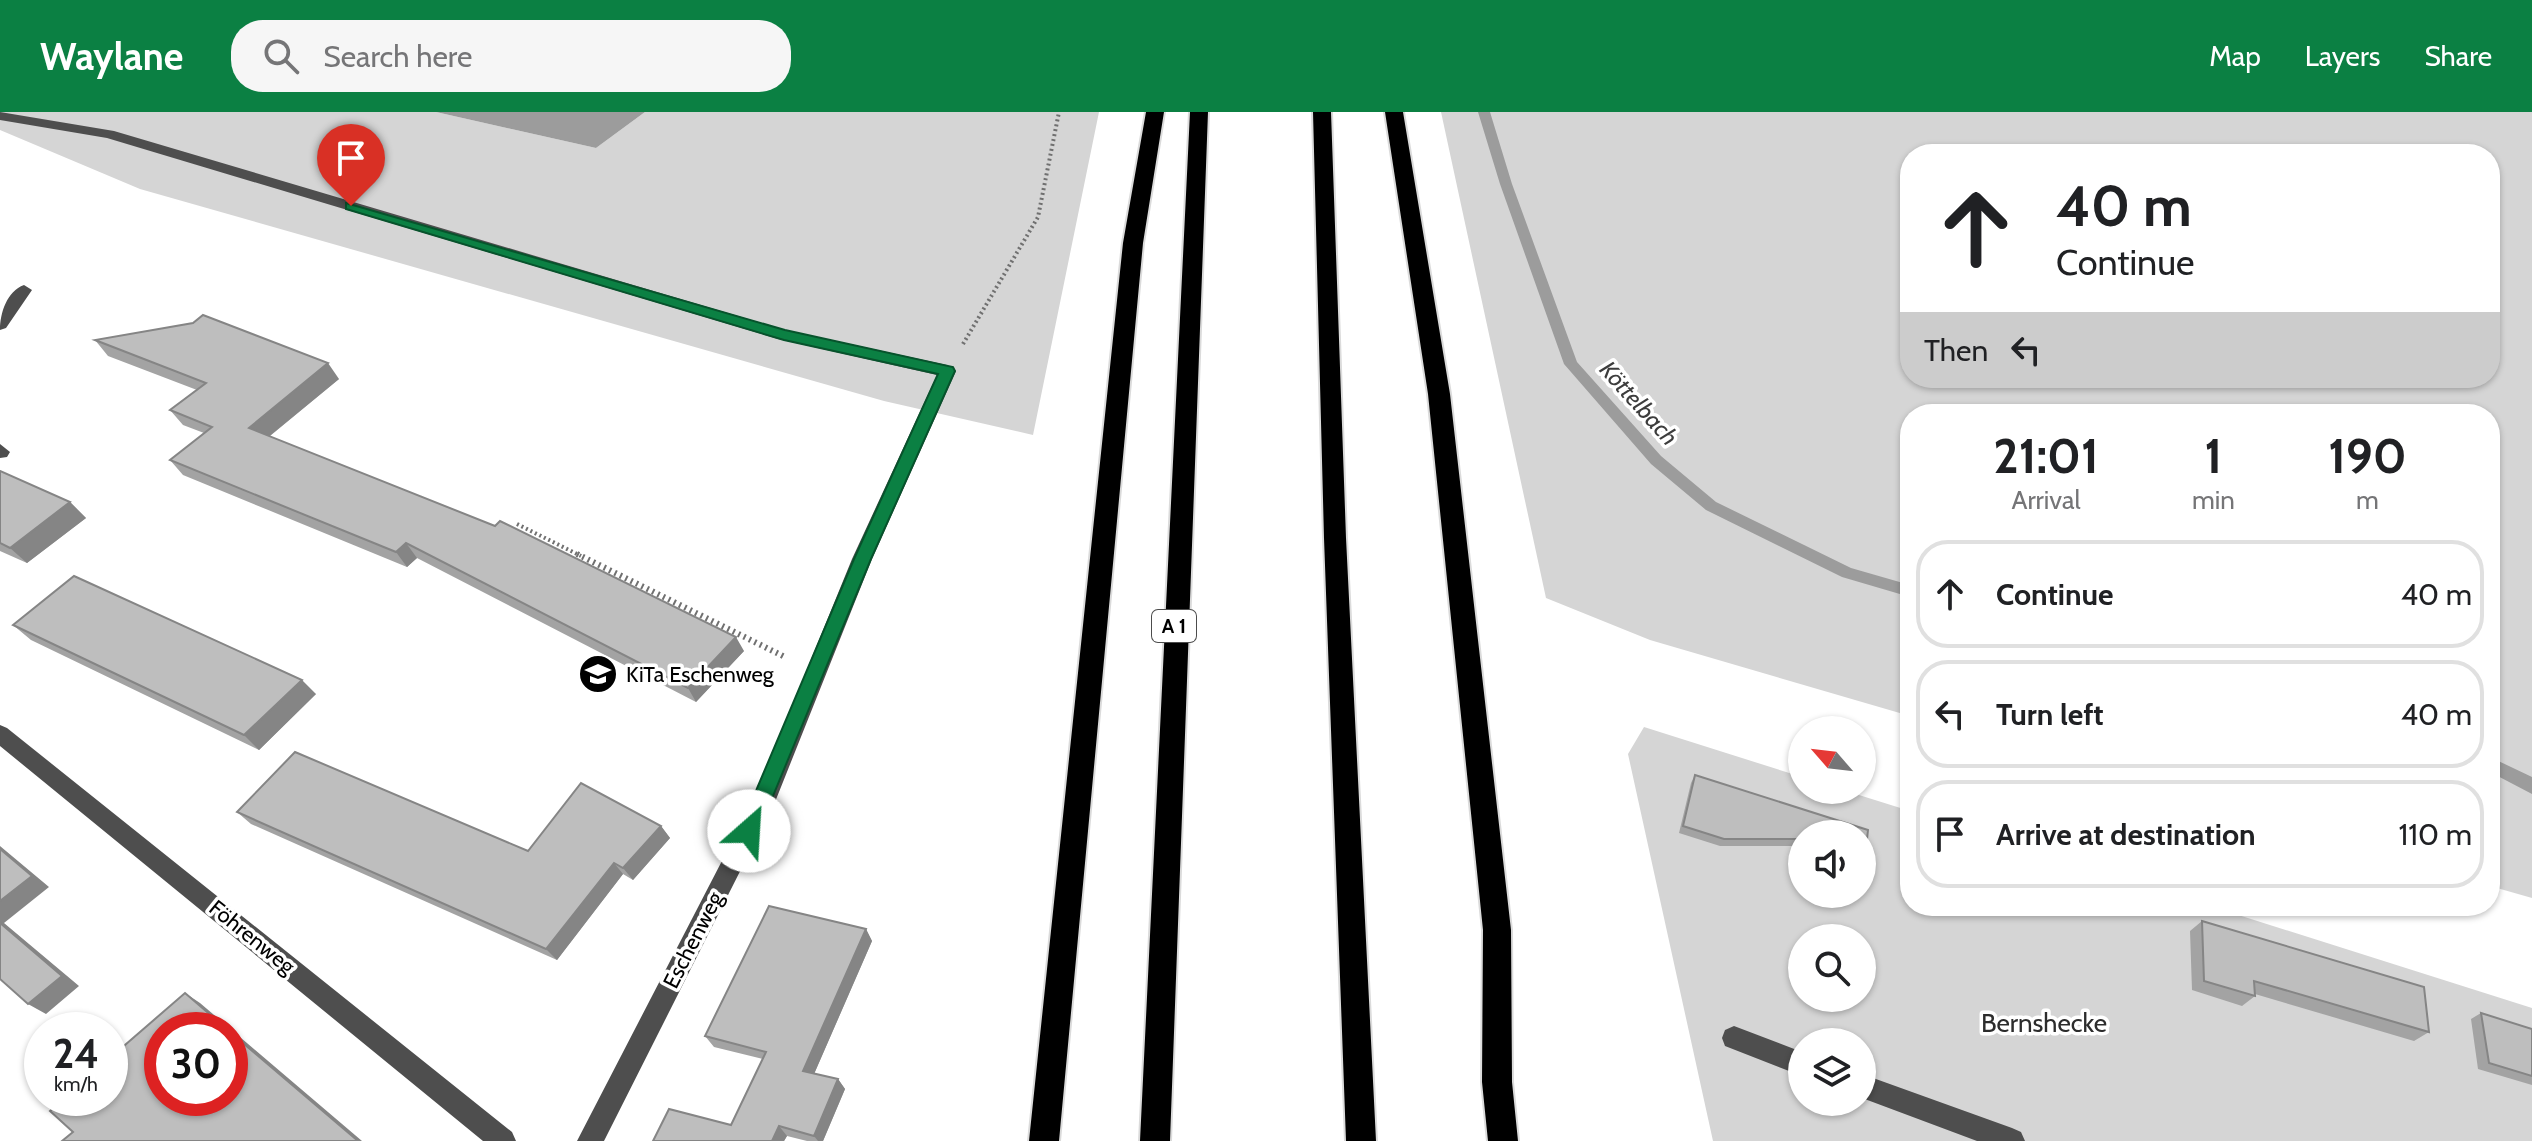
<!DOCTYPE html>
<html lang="en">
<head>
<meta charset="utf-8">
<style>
	body { margin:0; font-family:Cabin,sans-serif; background:#f6f6f6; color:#202124; height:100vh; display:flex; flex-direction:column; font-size:30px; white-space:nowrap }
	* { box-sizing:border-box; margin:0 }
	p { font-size:26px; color:#757577 }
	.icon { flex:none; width:44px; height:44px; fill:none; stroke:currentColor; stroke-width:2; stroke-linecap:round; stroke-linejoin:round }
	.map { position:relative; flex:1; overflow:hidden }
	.drawer { position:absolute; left:1900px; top:292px; width:600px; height:512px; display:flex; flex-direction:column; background:#fff; border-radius:32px; box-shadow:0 2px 6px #0004 }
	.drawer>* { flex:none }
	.top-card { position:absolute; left:1900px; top:32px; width:600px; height:244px; border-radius:32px; box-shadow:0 2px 6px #0004; background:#fff; color:#202124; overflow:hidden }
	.needle { width:52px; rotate:298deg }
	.controls { position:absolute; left:1788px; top:604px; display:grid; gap:16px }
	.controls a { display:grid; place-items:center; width:88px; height:88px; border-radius:50%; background:#fff; box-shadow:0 2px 6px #0004; font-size:40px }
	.speed { position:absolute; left:24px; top:900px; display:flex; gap:16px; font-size:40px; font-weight:700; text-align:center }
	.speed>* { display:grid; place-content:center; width:104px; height:104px; border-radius:50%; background:#fff; box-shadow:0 2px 6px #0004; line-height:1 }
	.speed small { font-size:20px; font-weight:400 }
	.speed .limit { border:12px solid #d22; background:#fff; color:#111 }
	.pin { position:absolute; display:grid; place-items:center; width:68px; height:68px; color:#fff; margin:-82px -34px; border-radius:50% 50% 50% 0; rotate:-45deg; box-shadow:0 0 8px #0007 }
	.pin .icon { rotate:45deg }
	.me { position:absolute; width:88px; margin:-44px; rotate:26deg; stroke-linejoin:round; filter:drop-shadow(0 0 6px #0008) }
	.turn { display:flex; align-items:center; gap:28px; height:168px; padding:0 24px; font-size:36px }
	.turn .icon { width:104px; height:104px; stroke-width:2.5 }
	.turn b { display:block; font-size:56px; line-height:68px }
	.then { display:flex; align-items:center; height:76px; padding:0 24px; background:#0003; gap:16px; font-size:30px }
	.eta { display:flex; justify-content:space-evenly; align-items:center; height:136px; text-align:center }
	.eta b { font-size:48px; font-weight:700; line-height:56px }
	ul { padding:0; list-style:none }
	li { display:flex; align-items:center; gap:24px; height:108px; margin:0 16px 12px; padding:0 8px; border:4px solid #e0e0e0; border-radius:32px }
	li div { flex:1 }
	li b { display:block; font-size:30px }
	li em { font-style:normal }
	header { display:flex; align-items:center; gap:48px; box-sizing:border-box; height:112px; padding:0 40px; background:#0b8043; color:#fff }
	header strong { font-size:38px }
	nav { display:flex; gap:44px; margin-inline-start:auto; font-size:28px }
	.search { width:560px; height:72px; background:#f6f6f6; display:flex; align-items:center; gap:20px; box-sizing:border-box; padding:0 28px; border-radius:32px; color:#757577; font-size:30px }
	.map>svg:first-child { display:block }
	.green { fill:#d5d5d5; fill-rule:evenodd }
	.water { fill:#9c9c9c }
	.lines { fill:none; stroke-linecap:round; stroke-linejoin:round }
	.stream { fill:#9c9c9c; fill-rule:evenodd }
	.highway-casing { stroke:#dbdbdb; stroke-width:4 }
	.path-far1 { stroke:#707070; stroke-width:4; stroke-dasharray:2 3; stroke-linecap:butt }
	.path { stroke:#707070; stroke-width:6; stroke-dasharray:2 4; stroke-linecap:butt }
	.minor { fill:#4e4e4e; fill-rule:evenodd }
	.highway { fill:#000; fill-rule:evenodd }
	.wall { fill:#a3a3a3 }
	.shaded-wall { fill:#858585 }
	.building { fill:#bebebe; stroke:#858585; stroke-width:2 }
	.route { fill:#0b8043; stroke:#07532c; stroke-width:2 }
	.labels { text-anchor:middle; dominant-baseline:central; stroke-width:7; stroke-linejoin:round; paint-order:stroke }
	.shield { fill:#fff; stroke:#4c4c4c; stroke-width:2 }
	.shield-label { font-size:20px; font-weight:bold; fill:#000 }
	.poi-label { font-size:22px; fill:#000; stroke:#fff; text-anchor:start }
	.street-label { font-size:22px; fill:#000; stroke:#fff }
	.water-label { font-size:24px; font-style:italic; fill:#3d3d3d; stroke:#fff }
	.near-park-label { font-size:26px; fill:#2c2c2c; stroke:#fff }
</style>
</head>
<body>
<header>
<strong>Waylane</strong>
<div class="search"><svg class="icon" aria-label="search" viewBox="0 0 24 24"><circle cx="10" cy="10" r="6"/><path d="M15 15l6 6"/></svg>Search here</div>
<nav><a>Map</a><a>Layers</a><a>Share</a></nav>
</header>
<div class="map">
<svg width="2532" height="1029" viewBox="0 0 2532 1029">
	<rect width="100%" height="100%" fill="#fff"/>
	<!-- green -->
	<path class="green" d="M 0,0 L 436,0 L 596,36 L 645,0 L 1099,0 L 1033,323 L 884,289 L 140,77 L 0,18 Z
		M 1441,0 L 2532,0 L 2532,786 L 2490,774 L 2490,302 L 1910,302 L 1910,604 L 1650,528 L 1546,486 ZM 1910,42 L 2490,42 L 2490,266 L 1910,266 Z
		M 1644,615 L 1802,665 L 1802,678 L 1843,678 L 1910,699 L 1910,794 L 2210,794 L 2532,896 L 2532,1029 L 1713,1029 L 1628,642 ZM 1802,722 L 1862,722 L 1862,782 L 1802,782 ZM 1802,826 L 1862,826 L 1862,886 L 1802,886 ZM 1802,930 L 1862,930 L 1862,990 L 1802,990 Z"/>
	<!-- water -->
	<path class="water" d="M 436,0 L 645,0 L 596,36 Z"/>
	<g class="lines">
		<!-- stream -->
		<path class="stream" d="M 1478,0 L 1490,0 L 1512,72 L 1577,250 L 1661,344 L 1716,390 L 1851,456 L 1910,473 L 1910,485 L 1842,465 L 1706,398 L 1651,352 L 1564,252 L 1500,72 Z
			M 2490,645 L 2532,665 L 2532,682 L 2490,660 Z"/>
		<!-- highway casing -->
		<g class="highway-casing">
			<path id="highway" d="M 1146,0 L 1164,0 L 1143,131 L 1059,1029 L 1029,1029 L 1123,131 Z
				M 1190,0 L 1208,0 L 1170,1029 L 1140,1029 Z
				M 1313,0 L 1331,0 L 1346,426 L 1376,1029 L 1346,1029 L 1324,426 Z
				M 1385,0 L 1403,0 L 1450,282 L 1511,818 L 1512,970 L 1518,1029 L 1488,1029 L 1482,970 L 1483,818 L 1428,282 Z"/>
		</g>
		<!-- path-far1 -->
		<path class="path-far1" d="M 963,232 L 1038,105 L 1059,0
			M 517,412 L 581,444"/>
		<!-- path -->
		<path class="path" d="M 577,442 L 785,545"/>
		<!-- minor -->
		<path class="minor" d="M 0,0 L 114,19 L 785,218 L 947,253 L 956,259 L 872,447 L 775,690 L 604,1029 L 577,1029 L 754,687 L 852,447 L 937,263 L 778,227 L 107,26 L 0,8 Z
			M 24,173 L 32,178 L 6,216 L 0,218 C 0,201 7,179 24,173 Z
			M 0,332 L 10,340 L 7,345 L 0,346 Z
			M 0,613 L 7,616 L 512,1020 L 516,1029 L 483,1029 L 0,634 Z
			M 1734,914 L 1802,940 L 1802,964 L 1725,934 L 1722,926 L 1725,918 Z
			M 1862,962 L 2012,1016 L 2021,1020 L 2025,1029 L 1977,1029 L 1862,986 Z"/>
		<!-- highway -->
		<use href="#highway" class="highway"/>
	</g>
	<!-- wall -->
	<path class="wall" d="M 95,228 L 339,267 L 270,324 L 744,539 L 696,590 L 417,446 L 407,455 L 183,363 L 170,348 L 204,321 L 183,313 L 170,298 L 197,278 L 108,244 Z
		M 0,359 L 70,390 L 86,406 L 27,451 L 0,439 Z
		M 13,513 L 316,582 L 259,638 L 31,528 Z
		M 1695,663 L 1868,718 L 1867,727 L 1862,734 L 1862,722 L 1802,722 L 1802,734 L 1720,734 L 1679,721 L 1691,671 Z
		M 237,700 L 528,739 L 661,714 L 670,726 L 633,768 L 623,762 L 557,848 L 251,712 Z
		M 2202,809 L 2429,920 L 2414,929 L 2255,882 L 2255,884 L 2242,894 L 2192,878 L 2190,819 Z
		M 866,817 L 872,829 L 814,962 L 838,967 L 845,977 L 823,1029 L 807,1029 L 787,1024 L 784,1029 L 653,1029 L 731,1013 L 763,947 L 714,935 L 705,924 Z
		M 2481,901 L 2532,917 L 2532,973 L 2478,957 L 2471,907 Z"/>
	<!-- shaded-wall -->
	<path class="shaded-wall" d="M 328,251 L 339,267 L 261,331 L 249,316 Z
		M 70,390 L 86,406 L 27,451 L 10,436 Z
		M 406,431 L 417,446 L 407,455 L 396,440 Z
		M 736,525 L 744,539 L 696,590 L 688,576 Z
		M 302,568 L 316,582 L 259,638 L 244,623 Z
		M 661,714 L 670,726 L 633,768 L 623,756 Z
		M 0,734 L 49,775 L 4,811 L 79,874 L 46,902 L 28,892 L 0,811 Z
		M 614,751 L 623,762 L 557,848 L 546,837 Z
		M 866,817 L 872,829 L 811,969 L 803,959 Z
		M 185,881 L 200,891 L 362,1029 L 358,1029 L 230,920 L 230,918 L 228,918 Z
		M 838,967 L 845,977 L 823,1029 L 818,1029 L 814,1024 Z
		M 779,1014 L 787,1024 L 784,1029 L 772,1029 Z"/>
	<!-- building -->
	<path class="building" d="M 203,203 L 328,251 L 249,316 L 495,414 L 500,409 L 736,525 L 688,576 L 406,431 L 396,440 L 170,348 L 212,315 L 170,298 L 206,271 L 95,228 L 193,211 Z
		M 0,359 L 70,390 L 10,436 L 0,431 Z
		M 74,464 L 302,568 L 244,623 L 13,513 Z
		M 295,640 L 528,739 L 581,671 L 661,714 L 623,756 L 614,751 L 546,837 L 237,700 Z
		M 1695,663 L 1868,718 L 1867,727 L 1862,727 L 1862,722 L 1802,722 L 1802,727 L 1724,727 L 1683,714 Z
		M 0,737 L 32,764 L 0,789 Z
		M 769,794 L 866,817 L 803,959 L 838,967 L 814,1024 L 779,1014 L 772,1029 L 653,1029 L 669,997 L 731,1013 L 766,940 L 705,924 Z
		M 2202,809 L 2424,875 L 2429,920 L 2254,869 L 2255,884 L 2204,869 Z
		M 0,811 L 62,864 L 28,892 L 0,867 Z
		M 185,881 L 228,918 L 162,918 L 162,986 L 230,986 L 230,920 L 358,1029 L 62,1029 L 73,1020 L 50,999 L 65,986 L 110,986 L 110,946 Z
		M 2481,901 L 2532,917 L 2532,964 L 2489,951 Z"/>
	<!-- route -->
	<path class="route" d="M 346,91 L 785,218 L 953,255 L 955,259 L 871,447 L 756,725 L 742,725 L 739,719 L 854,447 L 938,262 L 784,228 L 346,97 Z"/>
	<!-- icons -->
	<defs>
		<g id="school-disc" transform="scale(2)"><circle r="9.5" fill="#000" stroke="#fff"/><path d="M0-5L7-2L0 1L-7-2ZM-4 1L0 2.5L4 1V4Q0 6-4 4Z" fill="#fff"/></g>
	</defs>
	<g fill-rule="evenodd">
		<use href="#school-disc" x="598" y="562"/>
	</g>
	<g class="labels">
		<!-- shield labels -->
		<rect class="shield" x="1152" y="498" width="44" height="32" rx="6"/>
		<g class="shield-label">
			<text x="1174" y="514">A 1</text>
		</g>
		<!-- poi labels -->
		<g class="poi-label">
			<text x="626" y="562">KiTa Eschenweg</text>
		</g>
		<!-- street labels -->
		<g class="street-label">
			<text transform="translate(252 825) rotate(39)">Föhrenweg</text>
			<text transform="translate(693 828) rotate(-63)">Eschenweg</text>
		</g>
		<!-- water labels -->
		<g class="water-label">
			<text transform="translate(1639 291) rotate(48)">Köttelbach</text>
		</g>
		<!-- near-park labels -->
		<g class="near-park-label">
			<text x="2044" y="911">Bernshecke</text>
		</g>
	</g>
</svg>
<div class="controls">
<a><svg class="needle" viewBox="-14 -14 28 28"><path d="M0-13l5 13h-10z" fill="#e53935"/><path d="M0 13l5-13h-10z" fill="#757577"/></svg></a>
<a><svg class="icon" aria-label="sound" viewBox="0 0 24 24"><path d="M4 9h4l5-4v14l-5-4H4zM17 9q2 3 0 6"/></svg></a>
<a><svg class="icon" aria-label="search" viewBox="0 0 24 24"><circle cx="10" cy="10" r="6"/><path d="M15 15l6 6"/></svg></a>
<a><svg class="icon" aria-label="layers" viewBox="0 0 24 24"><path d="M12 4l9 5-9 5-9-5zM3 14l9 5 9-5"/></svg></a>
</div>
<div class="speed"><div>24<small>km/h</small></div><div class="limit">30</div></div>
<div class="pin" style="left:351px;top:94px;background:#d93025"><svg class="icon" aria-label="arrive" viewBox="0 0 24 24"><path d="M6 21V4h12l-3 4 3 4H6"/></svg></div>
<svg class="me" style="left:749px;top:719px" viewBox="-20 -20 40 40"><circle r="19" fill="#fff"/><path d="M0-13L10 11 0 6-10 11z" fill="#0b8043"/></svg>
<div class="top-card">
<div class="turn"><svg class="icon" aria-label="ahead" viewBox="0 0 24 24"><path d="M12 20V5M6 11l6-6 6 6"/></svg><div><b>40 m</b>Continue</div></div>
<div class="then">Then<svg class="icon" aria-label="left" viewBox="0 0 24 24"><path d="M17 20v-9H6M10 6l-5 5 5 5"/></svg></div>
</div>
<section class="drawer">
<div class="eta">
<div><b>21:01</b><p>Arrival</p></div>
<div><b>1</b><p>min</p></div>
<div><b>190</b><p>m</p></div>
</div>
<ul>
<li><svg class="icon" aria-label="ahead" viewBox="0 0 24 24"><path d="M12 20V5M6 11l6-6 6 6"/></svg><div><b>Continue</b></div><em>40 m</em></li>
<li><svg class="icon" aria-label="left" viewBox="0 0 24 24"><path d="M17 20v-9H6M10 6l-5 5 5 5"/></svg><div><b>Turn left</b></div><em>40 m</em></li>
<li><svg class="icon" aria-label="arrive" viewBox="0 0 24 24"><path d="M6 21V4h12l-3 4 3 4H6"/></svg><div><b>Arrive at destination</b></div><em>110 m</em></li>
</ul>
</section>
</div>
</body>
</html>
